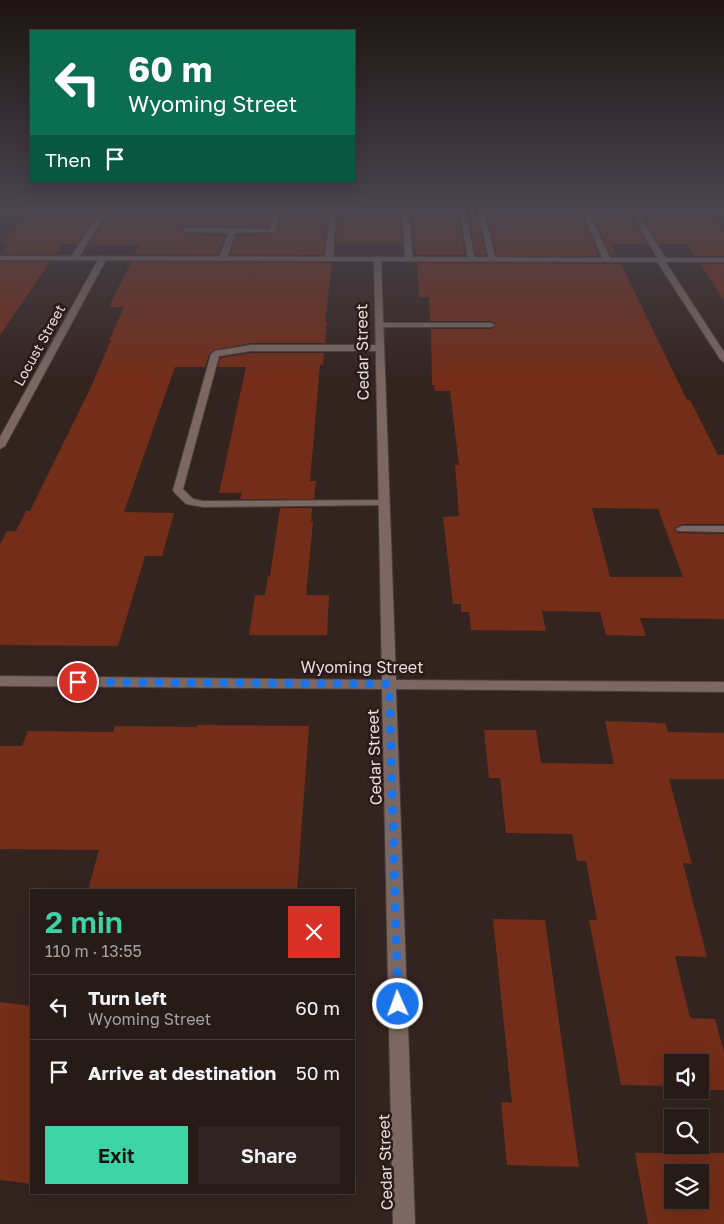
<!DOCTYPE html>
<html lang="en">
<head>
<meta charset="utf-8">
<style>
	body { margin:0; font-family:"Golos Text",sans-serif; background:#2f2421; color:#f1f3f6; height:100vh; display:flex; flex-direction:column; font-size:19px; white-space:nowrap }
	* { box-sizing:border-box; margin:0 }
	p { font-size:16px; color:#a4a1a2 }
	.icon { flex:none; width:28px; height:28px; fill:none; stroke:currentColor; stroke-width:2; stroke-linecap:round; stroke-linejoin:round }
	.map { position:relative; flex:1; overflow:hidden }
	.panel { position:absolute; left:30px; top:889px; width:325px; height:305px; display:flex; flex-direction:column; background:#271b18; border-radius:0px; box-shadow:0 5px 20px #0002,0 0 0 1px #433937 }
	.panel>* { flex:none }
	.hud { position:absolute; left:30px; top:30px; width:325px; height:152px; border-radius:0px; box-shadow:0 5px 20px #0002,0 0 0 1px #433937; background:#0b6e4f; color:#fff; overflow:hidden }
	.tools { position:absolute; left:664px; top:1054px; display:grid; gap:10px }
	.tools a { display:grid; place-items:center; width:45px; height:45px; border-radius:0px; background:#271b18; box-shadow:0 5px 20px #0002,0 0 0 1px #433937; font-size:25px }
	.pin { position:absolute; display:grid; place-items:center; width:42px; height:42px; color:#fff; margin:-21px; border:2px solid #fff; border-radius:50%; box-shadow:0 1px 5px #0007 }
	.me { position:absolute; width:55px; margin:-28px; rotate:358deg; stroke-linejoin:round; filter:drop-shadow(0 0 4px #0008) }
	.turn { display:flex; align-items:center; gap:18px; height:105px; padding:0 15px; font-size:22px }
	.turn .icon { width:65px; height:65px; stroke-width:2.5 }
	.turn b { display:block; font-size:35px; line-height:42px }
	.then { display:flex; align-items:center; height:48px; padding:0 15px; background:#0003; gap:10px; font-size:19px }
	.round { display:grid; place-items:center; flex:none; width:52px; height:52px; border-radius:0px; background:#2f2421 }
	.head { display:flex; align-items:center; justify-content:space-between; height:85px; padding:0 15px }
	h1 { font-size:30px; font-weight:600; line-height:38px; color:#3cd4a4 }
	.button { display:flex; gap:10px; margin-top:auto; padding:10px 15px }
	.button a { flex:1; height:58px; border-radius:0px; background:#3cd4a4; color:#111; font-size:20px; font-weight:600; line-height:58px; text-align:center }
	.button a+a { background:#2f2421; color:#f1f3f6 }
	ul { padding:0; list-style:none }
	li { display:flex; align-items:center; gap:15px; height:65px; padding:0 15px; border-top:1px solid #433937 }
	li div { flex:1 }
	li b { display:block; font-size:19px }
	li em { font-style:normal }
	.map>svg:first-child { display:block }
	.building { fill:#732d19; fill-rule:evenodd }
	.lines { fill:none; stroke-linecap:round; stroke-linejoin:round }
	.service-casing { stroke:#4c3f3b; stroke-width:2 }
	.minor-casing { stroke:#4c3f3b; stroke-width:2 }
	.tertiary-casing { stroke:#4c3f3b; stroke-width:2 }
	.service { fill:#7b6863; fill-rule:evenodd }
	.minor { fill:#7b6863; fill-rule:evenodd }
	.tertiary { fill:#7b6863; fill-rule:evenodd }
	.route { stroke:#1a73e8; stroke-width:9; stroke-dasharray:0 16.2 }
	.labels { text-anchor:middle; dominant-baseline:central; stroke-width:5; stroke-linejoin:round; paint-order:stroke }
	.far-street-label { font-size:14px; fill:#e8ddda; stroke:#2a1b17 }
	.street-label { font-size:16px; fill:#e8ddda; stroke:#2a1b17 }
</style>
</head>
<body>
<div class="map">
<svg width="724" height="1224" viewBox="0 0 724 1224">
	<rect width="100%" height="100%" fill="#342420"/>
	<!-- building -->
	<path class="building" d="M 31,208 L 101,208 L 77,244 L 62,244 L 55,254 L 1,254 L 10,243 L 2,243 Z
		M 111,208 L 273,208 L 269,227 L 185,226 L 180,229 L 185,234 L 225,235 L 218,255 L 135,254 L 140,245 L 89,245 Z
		M 283,208 L 400,208 L 402,243 L 336,243 L 338,213 L 332,209 L 328,213 L 324,255 L 230,255 L 236,235 L 276,233 Z
		M 410,208 L 457,208 L 465,255 L 416,255 Z
		M 467,208 L 475,208 L 486,255 L 476,255 Z
		M 485,208 L 577,208 L 581,212 L 599,256 L 497,256 Z
		M 591,212 L 629,213 L 647,244 L 611,244 L 617,256 L 611,256 Z
		M 639,213 L 710,213 L 724,232 L 724,256 L 695,256 L 687,244 L 659,244 Z
		M 0,262 L 50,262 L 0,335 Z
		M 131,262 L 332,263 L 325,322 L 327,322 L 325,343 L 251,343 L 214,350 L 209,354 L 205,367 L 175,367 L 124,512 L 174,513 L 162,556 L 145,556 L 118,646 L 0,645 L 0,545 L 7,531 L 16,531 L 26,511 L 30,511 L 90,389 L 111,340 L 109,340 L 124,307 L 109,307 Z
		M 417,263 L 621,264 L 687,400 L 690,400 L 718,455 L 724,455 L 724,524 L 682,524 L 674,529 L 678,533 L 724,534 L 724,619 L 640,618 L 646,636 L 606,635 L 600,612 L 542,611 L 546,631 L 471,630 L 469,612 L 461,612 L 461,604 L 453,604 L 443,517 L 459,516 L 455,465 L 459,465 L 450,391 L 435,391 L 434,385 L 432,385 L 431,329 L 491,329 L 497,324 L 491,321 L 430,321 L 429,297 L 419,297 ZM 592,508 L 658,509 L 683,577 L 610,577 Z
		M 700,264 L 724,264 L 724,300 Z
		M 251,353 L 324,353 L 323,365 L 320,365 L 310,481 L 316,481 L 314,499 L 240,499 L 242,493 L 219,493 L 246,367 L 218,367 L 220,358 Z
		M 280,508 L 312,508 L 311,522 L 313,522 L 306,595 L 329,595 L 327,635 L 249,635 L 255,595 L 265,595 L 268,576 L 270,576 Z
		M 605,721 L 665,723 L 668,732 L 724,733 L 724,779 L 669,779 L 692,864 L 683,863 L 707,957 L 675,956 L 690,1018 L 715,1019 L 724,1052 L 724,1090 L 700,1090 L 700,1062 L 672,1062 L 672,1086 L 621,1085 L 589,920 L 597,920 L 586,861 L 577,861 L 572,834 L 506,833 L 500,778 L 489,778 L 484,730 L 536,730 L 541,763 L 614,764 Z
		M 197,725 L 309,726 L 297,890 L 88,890 L 99,850 L 0,849 L 0,746 L 22,746 L 28,731 L 113,732 L 115,726 L 197,727 Z
		M 493,919 L 545,920 L 579,1167 L 507,1165 L 501,1102 L 512,1103 Z
		M 0,1002 L 31,1006 L 31,1184 L 0,1180 Z
		M 635,1153 L 724,1153 L 724,1224 L 648,1224 ZM 672,1172 L 700,1172 L 700,1200 L 672,1200 Z"/>
	<g class="lines">
		<!-- service casing -->
		<g class="service-casing">
			<path id="service" d="M 275,208 L 281,208 L 275,232 L 235,233 L 227,259 L 223,261 L 219,259 L 228,233 L 185,232 L 182,230 L 185,228 L 270,229 Z
				M 402,208 L 408,208 L 413,259 L 409,261 L 405,259 Z
				M 459,208 L 465,208 L 475,261 L 468,259 Z
				M 477,208 L 483,208 L 496,261 L 489,259 Z
				M 581,208 L 587,208 L 611,260 L 610,262 L 603,260 Z
				M 628,208 L 634,208 L 667,260 L 666,262 L 660,262 Z
				M 333,211 L 336,213 L 333,259 L 329,261 L 325,259 L 330,213 Z
				M 376,323 L 491,323 L 495,325 L 491,327 L 376,327 Z
				M 251,345 L 380,345 L 384,348 L 380,351 L 251,351 L 219,356 L 183,489 L 193,499 L 203,501 L 384,500 L 388,501 L 389,503 L 388,505 L 203,507 L 186,504 L 174,492 L 173,490 L 211,354 L 215,351 Z
				M 682,526 L 724,526 L 724,532 L 678,531 L 676,529 Z"/>
		</g>
		<!-- minor casing -->
		<g class="minor-casing">
			<path id="minor" d="M 103,208 L 109,208 L 77,260 L 71,260 L 70,258 Z
				M 100,256 L 107,258 L 5,446 L 0,449 L 0,437 Z
				M 374,257 L 381,259 L 396,680 L 724,682 L 724,692 L 396,689 L 415,1224 L 393,1224 L 382,689 L 0,686 L 0,676 L 382,680 Z
				M 657,258 L 663,258 L 724,352 L 724,362 L 720,359 L 656,260 Z"/>
		</g>
		<!-- tertiary casing -->
		<g class="tertiary-casing">
			<path id="tertiary" d="M 0,256 L 724,258 L 724,262 L 0,260 Z"/>
		</g>
		<!-- service -->
		<use href="#service" class="service"/>
		<!-- minor -->
		<use href="#minor" class="minor"/>
		<!-- tertiary -->
		<use href="#tertiary" class="tertiary"/>
	</g>
	<!-- sky -->
	<linearGradient id="sky" x2="0" y2="1"><stop stop-color="#1d1412"/><stop offset="0.55" stop-color="#4a454e"/><stop offset="1" stop-color="#4a454e" stop-opacity="0"/></linearGradient>
	<rect width="724" height="379" fill="url(#sky)"/>
	<g class="lines">
		<!-- route -->
		<path class="route" d="M 78,682 L 389,684 L 398,1004"/>
	</g>
	<g class="labels">
		<!-- far-street labels -->
		<g class="far-street-label">
			<text transform="translate(39 345) rotate(-61)">Locust Street</text>
		</g>
		<!-- street labels -->
		<g class="street-label">
			<text transform="translate(362 352) rotate(-91)">Cedar Street</text>
			<text x="362" y="667">Wyoming Street</text>
			<text transform="translate(374 757) rotate(-92)">Cedar Street</text>
			<text transform="translate(385 1162) rotate(-92)">Cedar Street</text>
		</g>
	</g>
</svg>
<div class="tools">
<a><svg class="icon" aria-label="sound" viewBox="0 0 24 24"><path d="M4 9h4l5-4v14l-5-4H4zM17 9q2 3 0 6"/></svg></a>
<a><svg class="icon" aria-label="search" viewBox="0 0 24 24"><circle cx="10" cy="10" r="6"/><path d="M15 15l6 6"/></svg></a>
<a><svg class="icon" aria-label="layers" viewBox="0 0 24 24"><path d="M12 4l9 5-9 5-9-5zM3 14l9 5 9-5"/></svg></a>
</div>
<div class="pin" style="left:78px;top:682px;background:#d93025"><svg class="icon" aria-label="arrive" viewBox="0 0 24 24"><path d="M6 21V4h12l-3 4 3 4H6"/></svg></div>
<svg class="me" style="left:398px;top:1004px" viewBox="-20 -20 40 40"><circle r="17" fill="#1a73e8" stroke="#fff" stroke-width="3"/><path d="M0-11L8 9 0 5-8 9z" fill="#fff"/></svg>
<div class="hud">
<div class="turn"><svg class="icon" aria-label="left" viewBox="0 0 24 24"><path d="M17 20v-9H6M10 6l-5 5 5 5"/></svg><div><b>60 m</b>Wyoming Street</div></div>
<div class="then">Then<svg class="icon" aria-label="arrive" viewBox="0 0 24 24"><path d="M6 21V4h12l-3 4 3 4H6"/></svg></div>
</div>
<section class="panel">
<div class="head"><div><h1>2 min</h1><p>110 m · 13:55</p></div><a class="round" style="background:#d93025;color:#fff"><svg class="icon" aria-label="close" viewBox="0 0 24 24"><path d="M6 6l12 12M18 6L6 18"/></svg></a></div>
<ul>
<li><svg class="icon" aria-label="left" viewBox="0 0 24 24"><path d="M17 20v-9H6M10 6l-5 5 5 5"/></svg><div><b>Turn left</b><p>Wyoming Street</p></div><em>60 m</em></li>
<li><svg class="icon" aria-label="arrive" viewBox="0 0 24 24"><path d="M6 21V4h12l-3 4 3 4H6"/></svg><div><b>Arrive at destination</b></div><em>50 m</em></li>
</ul>
<div class="button"><a>Exit</a><a>Share</a></div>
</section>
</div>
</body>
</html>
